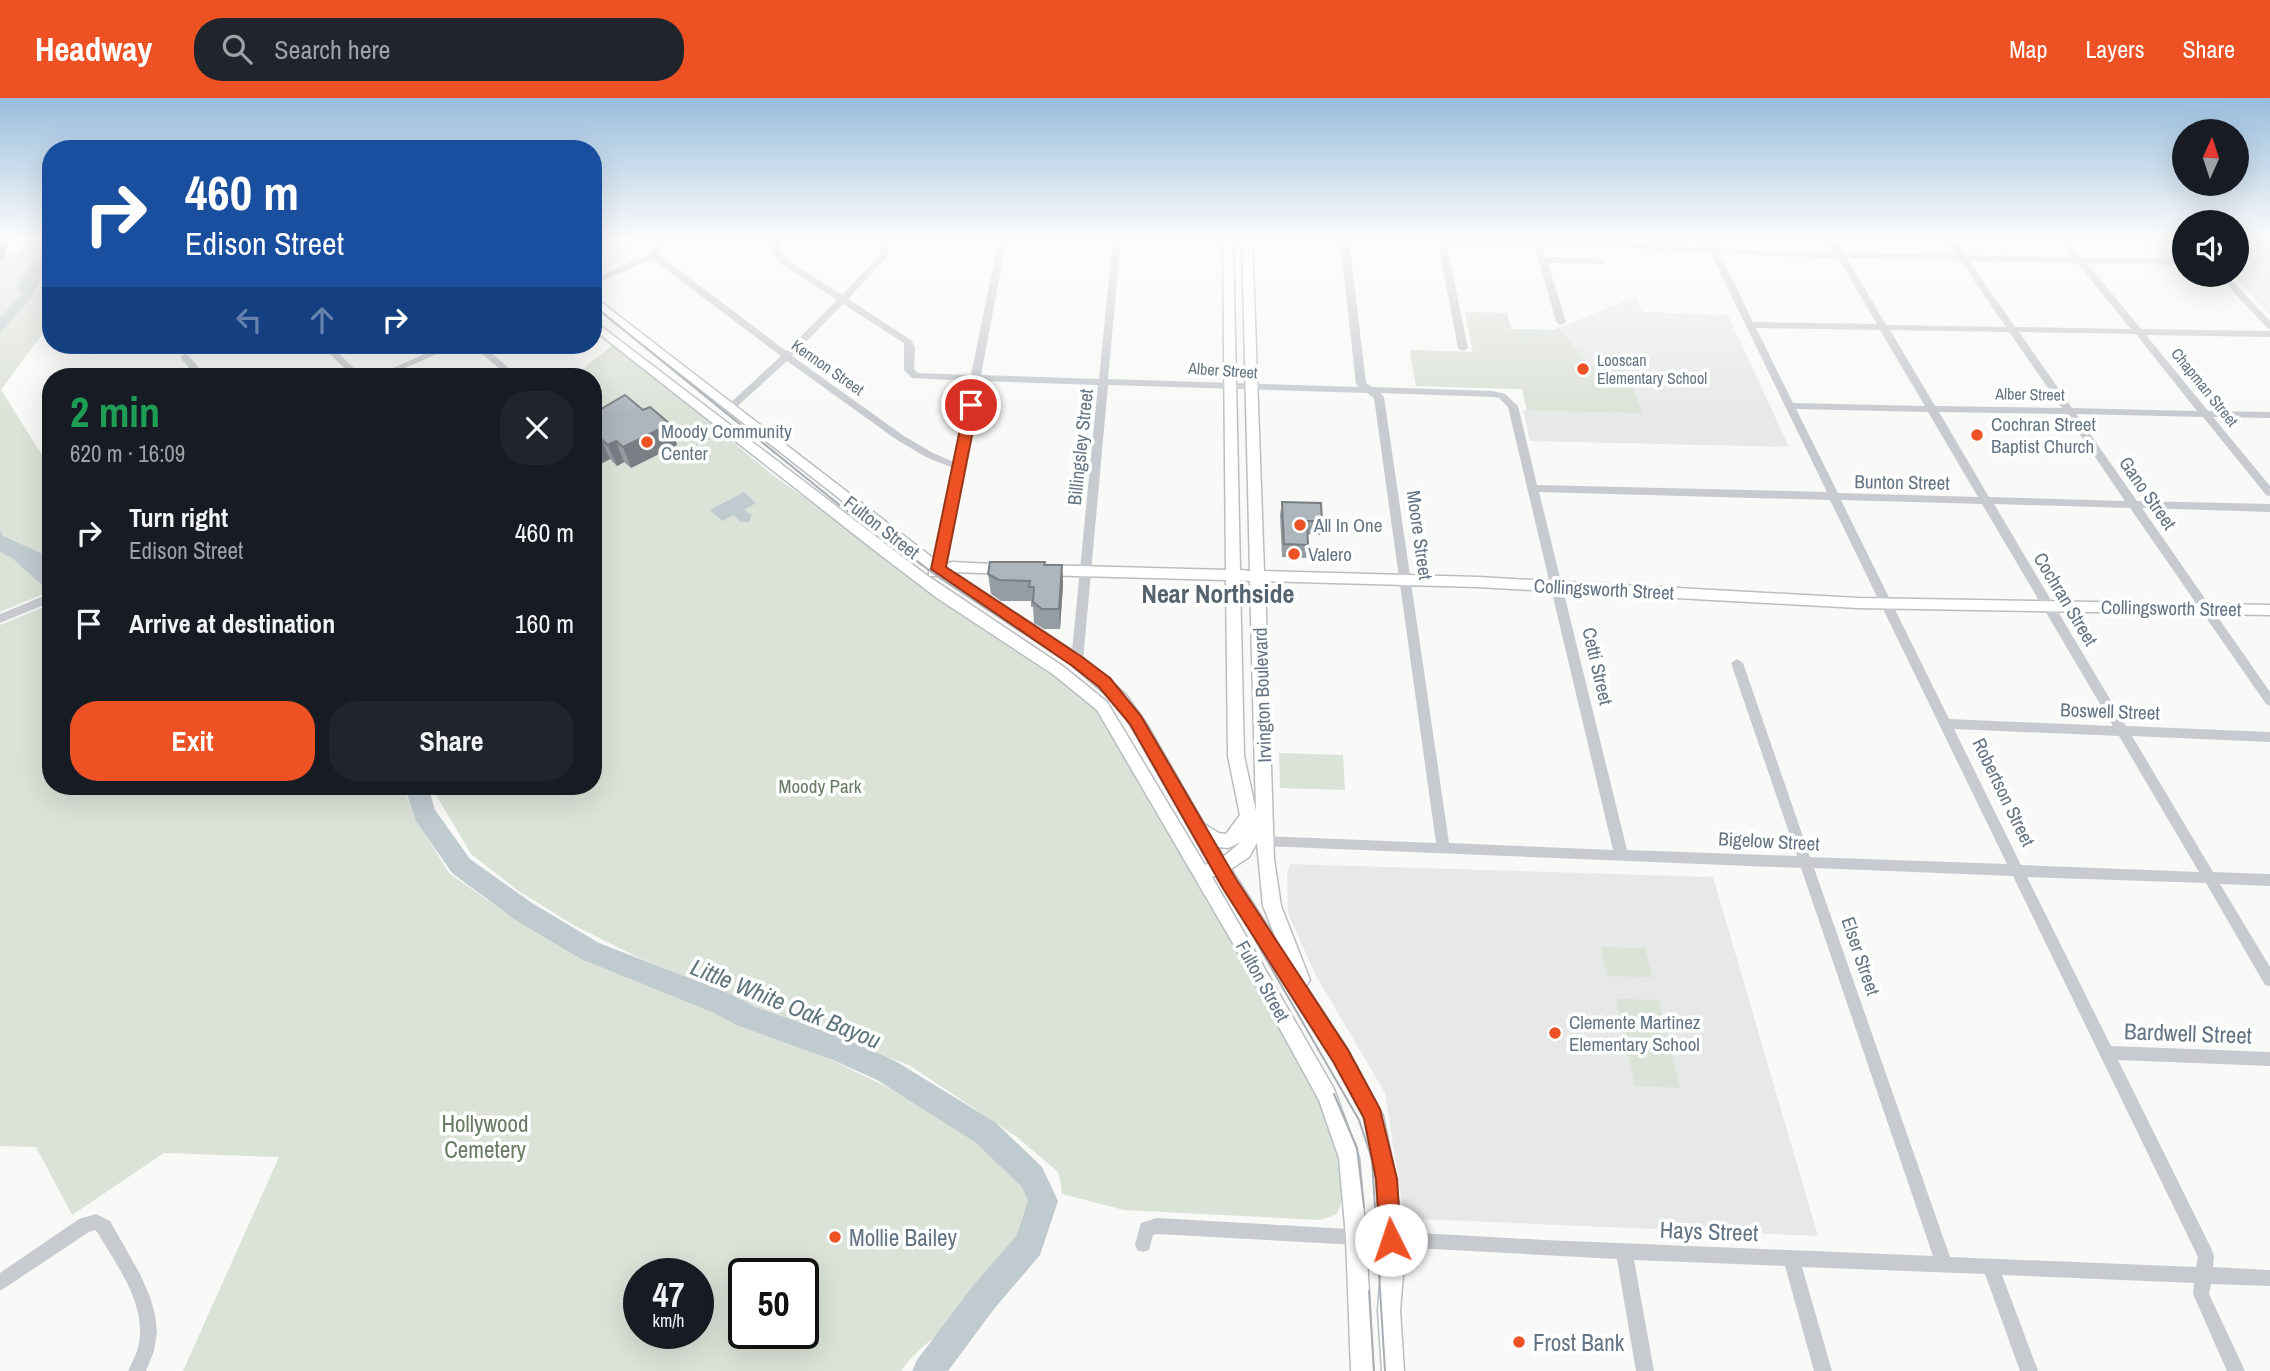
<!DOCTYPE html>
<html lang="en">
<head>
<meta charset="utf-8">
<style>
	body { margin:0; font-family:"Archivo Narrow",sans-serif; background:#20242c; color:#f1f3f6; height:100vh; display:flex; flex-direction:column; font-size:26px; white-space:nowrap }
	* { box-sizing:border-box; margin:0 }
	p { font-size:23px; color:#9ea1a6 }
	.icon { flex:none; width:38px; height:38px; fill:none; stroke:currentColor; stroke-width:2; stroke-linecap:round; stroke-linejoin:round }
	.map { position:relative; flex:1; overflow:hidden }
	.panel { position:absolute; left:42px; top:270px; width:560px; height:427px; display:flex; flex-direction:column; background:#171b24; border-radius:28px; box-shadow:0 7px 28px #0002 }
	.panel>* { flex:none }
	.banner { position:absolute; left:42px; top:42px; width:560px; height:214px; border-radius:28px; box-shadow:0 7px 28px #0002; background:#1a4fa0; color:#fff; overflow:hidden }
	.needle { width:46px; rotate:3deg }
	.tools { position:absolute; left:2172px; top:21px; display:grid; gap:14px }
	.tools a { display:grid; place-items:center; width:77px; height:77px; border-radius:50%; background:#171b24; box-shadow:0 7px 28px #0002; font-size:35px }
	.speed { position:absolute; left:623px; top:1160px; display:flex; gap:14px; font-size:35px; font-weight:700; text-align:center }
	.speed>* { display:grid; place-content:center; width:91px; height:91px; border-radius:50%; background:#171b24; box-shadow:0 7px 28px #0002; line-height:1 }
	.speed small { font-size:18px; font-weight:400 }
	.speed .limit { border:4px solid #111; border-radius:10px; background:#fff; color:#111 }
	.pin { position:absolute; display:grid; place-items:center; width:60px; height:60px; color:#fff; margin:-30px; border:4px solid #fff; border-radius:50%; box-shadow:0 2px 7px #0007 }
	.me { position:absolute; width:77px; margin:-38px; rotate:356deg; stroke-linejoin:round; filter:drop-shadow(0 0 5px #0008) }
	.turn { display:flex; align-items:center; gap:24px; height:147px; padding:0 28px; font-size:32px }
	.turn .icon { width:91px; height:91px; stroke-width:2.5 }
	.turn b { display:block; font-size:49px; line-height:60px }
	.lanes { display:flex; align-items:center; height:66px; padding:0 28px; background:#0003; justify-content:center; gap:35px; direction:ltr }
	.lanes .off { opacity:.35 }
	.round { display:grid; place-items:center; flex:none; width:74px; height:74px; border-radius:28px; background:#20242c }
	.head { display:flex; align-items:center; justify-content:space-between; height:119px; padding:0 28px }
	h1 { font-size:42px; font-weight:800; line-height:52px; color:#1e9e55 }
	.action { display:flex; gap:14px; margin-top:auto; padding:14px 28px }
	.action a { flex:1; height:80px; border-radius:28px; background:#ed5124; color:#fff; font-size:28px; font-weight:800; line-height:80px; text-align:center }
	.action a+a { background:#20242c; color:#f1f3f6 }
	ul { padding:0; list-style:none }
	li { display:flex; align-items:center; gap:21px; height:91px; padding:0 28px }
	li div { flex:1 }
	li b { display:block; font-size:26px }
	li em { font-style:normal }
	header { display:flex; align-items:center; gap:42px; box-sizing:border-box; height:98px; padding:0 35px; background:#ed5124; color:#fff }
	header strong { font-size:33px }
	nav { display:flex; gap:38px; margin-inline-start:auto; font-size:24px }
	.search { width:490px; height:63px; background:#20242c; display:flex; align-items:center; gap:18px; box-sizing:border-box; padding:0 24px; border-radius:28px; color:#9ea1a6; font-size:26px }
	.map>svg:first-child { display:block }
	.built { fill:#e7e8e8 }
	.green { fill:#dbe2d8; fill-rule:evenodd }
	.water { fill:#c0cbcf }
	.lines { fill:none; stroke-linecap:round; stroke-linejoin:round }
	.river { fill:#c0cbcf; fill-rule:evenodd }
	.major-casing { stroke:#babec2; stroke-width:3 }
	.minor { fill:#c7cbcf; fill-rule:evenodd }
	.major { fill:#fff; fill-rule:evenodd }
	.tram { stroke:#a7aeb4; stroke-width:2 }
	.wall { fill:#959da2 }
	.shaded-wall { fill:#797f84 }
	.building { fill:#adb6bc; stroke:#797f84; stroke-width:2 }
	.route { fill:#ed5124; stroke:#9a3517; stroke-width:2 }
	.poi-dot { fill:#ed5124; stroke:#fff; stroke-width:2.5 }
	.labels { text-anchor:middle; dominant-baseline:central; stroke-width:7; stroke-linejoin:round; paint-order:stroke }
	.far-poi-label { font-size:16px; fill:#637584; stroke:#fff; text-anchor:start }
	.far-street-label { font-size:16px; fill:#637584; stroke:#fff }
	.poi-label { font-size:19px; fill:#637584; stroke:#fff; text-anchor:start }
	.street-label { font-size:19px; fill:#637584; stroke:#fff }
	.park-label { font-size:19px; fill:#677a62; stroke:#fff }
	.near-street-label { font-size:23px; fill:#637584; stroke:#fff }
	.near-park-label { font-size:23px; fill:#677a62; stroke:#fff }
	.near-poi-label { font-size:23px; fill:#637584; stroke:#fff; text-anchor:start }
	.near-water-label { font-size:24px; font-style:italic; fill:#5e757d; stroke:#fff }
	.district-label { font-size:26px; font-weight:bold; fill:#55636e; stroke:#fff }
</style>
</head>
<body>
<header>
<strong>Headway</strong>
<div class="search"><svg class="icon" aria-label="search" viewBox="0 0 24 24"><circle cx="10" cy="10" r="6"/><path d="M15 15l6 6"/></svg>Search here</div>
<nav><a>Map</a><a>Layers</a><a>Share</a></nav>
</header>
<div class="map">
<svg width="2270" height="1273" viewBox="0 0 2270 1273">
	<rect width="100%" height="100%" fill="#f9f9f7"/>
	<!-- built -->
	<path class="built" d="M 2237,139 L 2270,139 L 2270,217 L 2232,177 L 2236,177 Z
		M 1636,199 L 1642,214 L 1728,217 L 1789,349 L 1530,343 L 1523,312 L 1527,312 L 1522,291 L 1416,288 L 1410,252 L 1473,254 L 1465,214 L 1507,215 L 1511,231 L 1553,232 Z
		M 1290,766 L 1713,779 L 1818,1138 L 1417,1121 L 1402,1106 L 1385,995 L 1315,876 L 1288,815 L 1287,777 Z"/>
	<!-- green -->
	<path class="green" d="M 28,139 L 51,139 L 51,224 L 1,292 L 51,371 L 51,493 L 0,514 L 0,163 L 6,155 L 23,152 Z
		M 1465,214 L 1507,215 L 1511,231 L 1553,232 L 1559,230 L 1581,257 L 1587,269 L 1615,265 L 1623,271 L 1627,283 L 1631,283 L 1642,315 L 1527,312 L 1522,291 L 1416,288 L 1410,252 L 1473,254 Z
		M 615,246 L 774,378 L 1086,598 L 1131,659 L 1314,985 L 1340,1066 L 1343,1099 L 1337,1116 L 1321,1122 L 1124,1112 L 1062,1096 L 1059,1075 L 1017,1039 L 909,967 L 788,923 L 635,858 L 575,828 L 517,792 L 471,756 L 431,688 L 593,688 L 593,278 L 573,278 Z
		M 51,506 L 51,688 L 402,688 L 417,723 L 449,775 L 507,816 L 565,848 L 805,949 L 889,990 L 975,1041 L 1011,1071 L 1036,1106 C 1020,1143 1001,1177 973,1207 C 951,1230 918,1247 901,1273 L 183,1273 L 279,1059 L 164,1055 L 72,1117 L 36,1049 L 0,1048 L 0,527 ZM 639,1176 L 698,1176 L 698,1236 L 639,1236 ZM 744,1176 L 803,1176 L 803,1236 L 744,1236 Z
		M 1279,655 L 1343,657 L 1345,692 L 1280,690 Z
		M 1601,849 L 1645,850 L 1652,879 L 1607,878 Z
		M 1616,901 L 1659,902 L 1680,990 L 1635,988 Z"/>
	<!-- water -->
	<path class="water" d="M 45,139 L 51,139 L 51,162 L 31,200 L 0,235 L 0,220 L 23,195 L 16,191 Z
		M 744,394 L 756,405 L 744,412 L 752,417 L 749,424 L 740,424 L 734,417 L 722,423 L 710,412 Z
		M 0,433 L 3,438 L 43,456 L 51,463 L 51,495 L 12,460 L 0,454 Z"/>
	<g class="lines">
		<!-- river -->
		<path class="river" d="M 404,688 L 428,688 L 435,712 L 470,761 L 532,805 L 599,845 L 730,896 L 755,909 L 850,942 L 897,964 L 995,1024 L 1042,1069 L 1058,1103 L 1040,1157 L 994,1211 L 948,1273 L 912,1273 L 917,1262 L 972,1189 L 1017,1137 L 1028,1103 L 1022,1089 L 975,1044 L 877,982 L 833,962 L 739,928 L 712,914 L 581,861 L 514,821 L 452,775 L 416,723 Z"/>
		<!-- major casing -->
		<g class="major-casing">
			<path id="major" d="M 1223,139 L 1233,139 L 1240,472 L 1250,473 L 1242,139 L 1252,139 L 1264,473 L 1478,479 L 1858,500 L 2270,507 L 2270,517 L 1858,510 L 1478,489 L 1265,483 L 1274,761 L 1281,808 L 1310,882 L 1306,888 L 1348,952 L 1383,1018 L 1396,1081 L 1404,1165 L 1400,1212 L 1404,1273 L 1382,1273 L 1378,1212 L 1382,1165 L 1376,1081 L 1364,1020 L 1334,964 L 1216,778 L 1212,779 L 1334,991 L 1359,1060 L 1366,1139 L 1373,1273 L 1351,1273 L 1346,1139 L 1339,1060 L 1319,1002 L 1234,847 L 1097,612 L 1054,577 L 937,500 L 874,452 L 593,231 L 593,222 L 925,476 L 1064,569 L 1107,604 L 1205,767 L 1209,765 L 1134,633 L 1116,605 L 1072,567 L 938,478 L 929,478 L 929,471 L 593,207 L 593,198 L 942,467 L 952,464 L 1013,467 L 1015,471 L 1008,476 L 953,474 L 1082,559 L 1126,597 L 1146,625 L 1204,726 L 1219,735 L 1226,736 L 1240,717 L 1228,658 L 1226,482 L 1041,477 L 1034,472 L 1041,467 L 1226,472 ZM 1240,482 L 1250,483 L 1256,713 L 1244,658 ZM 1241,744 L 1223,759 L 1218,749 L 1228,750 ZM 1257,745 L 1263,808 L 1277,843 L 1231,771 L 1249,759 Z"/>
		</g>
		<!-- minor -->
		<path class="minor" d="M 659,139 L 667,139 L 658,156 L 786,253 L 837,202 L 780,165 L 772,150 L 774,139 L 782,139 L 780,150 L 786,161 L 842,197 L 879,158 L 885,139 L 893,139 L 886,160 L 848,201 L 911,242 L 915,249 L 914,271 L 918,275 L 971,277 L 999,139 L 1007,139 L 981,277 L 1099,281 L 1113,139 L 1121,139 L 1108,281 L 1359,289 L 1356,286 L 1340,142 L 1328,142 L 1324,139 L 1540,139 L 1541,140 L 1599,141 L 1708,150 L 1703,139 L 1711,139 L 1717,151 L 1835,155 L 1826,139 L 1834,139 L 1844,155 L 1956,157 L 1944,139 L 1952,139 L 1965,157 L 2073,159 L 2057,139 L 2065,139 L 2082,160 L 2184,161 L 2184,167 L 2087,165 L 2141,231 L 2270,233 L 2270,239 L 2146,237 L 2208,313 L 2270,314 L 2270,320 L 2213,319 L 2270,388 L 2270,398 L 2266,397 L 2203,319 L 2076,316 L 2137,403 L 2270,406 L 2270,414 L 2142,410 L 2270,594 L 2270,608 L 2266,606 L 2130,410 L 1994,406 L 2126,628 L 2270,634 L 2270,644 L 2132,638 L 2213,774 L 2270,776 L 2270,788 L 2220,786 L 2270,869 L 2270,888 L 2265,887 L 2206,785 L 2027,779 L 2111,948 L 2270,954 L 2270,968 L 2118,962 L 2212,1152 L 2214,1158 L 2213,1169 L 2270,1172 L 2270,1188 L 2211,1186 L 2209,1196 L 2245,1273 L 2227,1273 L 2193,1196 L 2194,1185 L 2002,1177 L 2038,1273 L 2020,1273 L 1985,1176 L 1802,1169 L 1832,1273 L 1814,1273 L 1785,1168 L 1634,1162 L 1654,1273 L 1636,1273 L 1617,1161 L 1157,1136 L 1153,1137 L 1149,1152 L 1143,1154 L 1137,1152 L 1135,1146 L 1141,1125 L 1157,1120 L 1545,1142 L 1933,1158 L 1801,770 L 1261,748 L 1259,744 L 1261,740 L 1266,738 L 1436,745 L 1374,300 L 1367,295 L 1108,287 L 1083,563 L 1077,567 L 1071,563 L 1098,287 L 980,283 L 943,471 L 942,474 L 934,474 L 933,471 L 953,370 L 926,359 L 897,342 L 787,263 L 732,313 L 726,313 L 726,309 L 781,258 L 652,161 L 593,187 L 593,181 L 650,155 ZM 1349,142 L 1438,144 L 1458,250 L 1463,253 L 1468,250 L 1446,144 L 1534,145 L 1556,224 L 1561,227 L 1566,224 L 1548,165 L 1601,166 L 1605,163 L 1601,160 L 1546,159 L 1542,145 L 1599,147 L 1711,156 L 1827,394 L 1537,387 L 1518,308 L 1505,296 L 1493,293 L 1372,289 L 1366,285 ZM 1720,156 L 1838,160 L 1877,226 L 1753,224 ZM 1847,160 L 1960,162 L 2006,229 L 1886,227 ZM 1969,163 L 2077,165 L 2131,231 L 2015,229 ZM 843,206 L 904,245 L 904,272 L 912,280 L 970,283 L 954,364 L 933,355 L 904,338 L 792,258 ZM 1756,230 L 1880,232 L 1925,308 L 1793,305 ZM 1890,232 L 2009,234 L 2062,310 L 1935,308 ZM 2019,234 L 2136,236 L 2197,313 L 2072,310 ZM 1380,295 L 1493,299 L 1499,300 L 1508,309 L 1613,752 L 1449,745 L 1384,299 ZM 1796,311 L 1928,314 L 1978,399 L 1838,395 ZM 1939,314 L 2066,316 L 2125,403 L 1989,399 ZM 1539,394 L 1830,402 L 2007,766 L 1810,759 L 1743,565 L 1737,561 L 1731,565 L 1797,758 L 1627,752 ZM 1841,402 L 1982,406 L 2113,628 L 1949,621 ZM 1954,631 L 2119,638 L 2199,774 L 2021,767 ZM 1814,770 L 2013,778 L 2198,1159 L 2196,1169 L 1950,1159 Z
			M 2218,177 L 2227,177 L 2270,223 L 2270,231 L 2267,230 Z
			M 321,247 L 330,247 L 362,278 L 352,278 Z
			M 445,247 L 457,247 L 387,278 L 375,278 Z
			M 472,247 L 482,247 L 518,278 L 508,278 Z
			M 185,256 L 188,257 L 206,278 L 196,278 L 180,259 Z
			M 51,495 L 51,504 L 0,525 L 0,516 Z
			M 96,1116 L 110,1123 L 140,1176 L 150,1199 L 155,1216 L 157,1234 L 154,1253 L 146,1273 L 128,1273 C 131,1266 135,1259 137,1253 C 150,1210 118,1170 98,1135 L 95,1132 L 89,1134 L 0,1193 L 0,1175 L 79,1121 Z"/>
		<!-- major -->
		<use href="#major" class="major"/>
		<!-- tram -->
		<path class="tram" d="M 593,207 L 842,409 L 933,475 L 1079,571 L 1114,603 L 1133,630 L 1359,1022 L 1372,1061 L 1385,1273
			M 1334,996 L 1357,1050 L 1364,1109
			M 1369,1193 L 1374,1273"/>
	</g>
	<!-- wall -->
	<path class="wall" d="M 643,312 L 670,326 L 677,347 L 631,370 L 624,364 L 617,368 L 610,361 L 593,370 L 593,313 Z
		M 1282,404 L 1322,423 L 1320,437 L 1308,436 L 1308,447 L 1306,460 L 1282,459 L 1280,417 Z
		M 1045,467 L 1062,467 L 1063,487 L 1060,531 L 1044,531 L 1034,525 L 1033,509 L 1031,509 L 1031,503 L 1001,503 L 991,496 L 988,476 Z"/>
	<!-- shaded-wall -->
	<path class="shaded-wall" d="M 0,139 L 7,139 L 10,142 L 3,160 L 0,162 Z
		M 670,326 L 677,347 L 631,370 L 623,349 Z
		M 601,341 L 610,361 L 593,370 L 593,345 Z
		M 616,343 L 624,364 L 617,368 L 608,347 Z
		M 1062,467 L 1063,487 L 1060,531 L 1059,511 Z"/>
	<!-- building -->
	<path class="building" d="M 625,297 L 643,312 L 650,309 L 670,326 L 623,349 L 616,343 L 608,347 L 601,341 L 593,345 L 593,313 L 596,314 Z
		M 1282,404 L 1321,405 L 1322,423 L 1307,423 L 1308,447 L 1284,446 Z
		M 990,464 L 1045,464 L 1044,467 L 1062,467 L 1059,511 L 1042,511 L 1033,504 L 1034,489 L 1029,489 L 1030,483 L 999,482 L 988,476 Z"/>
	<!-- sky -->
	<linearGradient id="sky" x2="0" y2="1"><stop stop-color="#98bdde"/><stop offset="0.44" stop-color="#fcfcfb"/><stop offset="1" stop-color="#fcfcfb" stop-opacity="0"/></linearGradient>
	<rect width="2270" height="317" fill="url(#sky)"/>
	<!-- route -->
	<path class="route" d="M 971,303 L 978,307 L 946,469 L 1082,559 L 1110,580 L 1141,618 L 1236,781 L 1348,952 L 1380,1011 L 1397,1081 L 1401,1142 L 1398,1149 L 1391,1152 L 1383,1149 L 1380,1142 L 1376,1081 L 1364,1020 L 1334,965 L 1224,792 L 1130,626 L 1099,589 L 1071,567 L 931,471 L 965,307 Z"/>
	<!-- markers -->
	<g class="poi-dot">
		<circle cx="1583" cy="271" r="7"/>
		<circle cx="1977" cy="337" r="7"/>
		<circle cx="647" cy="344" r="7"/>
		<circle cx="1300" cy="427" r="7"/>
		<circle cx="1294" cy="456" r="7"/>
		<circle cx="1555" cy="935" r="7"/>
		<circle cx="835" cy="1139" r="7"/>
		<circle cx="1519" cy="1244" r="7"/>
	</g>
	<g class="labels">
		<!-- far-poi labels -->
		<g class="far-poi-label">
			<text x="1597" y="262">Looscan<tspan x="1597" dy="18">Elementary School</tspan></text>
		</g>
		<!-- far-street labels -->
		<g class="far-street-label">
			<text transform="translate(828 269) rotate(35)">Kennon Street</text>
			<text transform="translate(1223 272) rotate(4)">Alber Street</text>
			<text transform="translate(2205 289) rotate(51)">Chapman Street</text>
			<text transform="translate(2030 296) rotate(1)">Alber Street</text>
		</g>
		<!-- poi labels -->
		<g class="poi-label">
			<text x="1991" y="326">Cochran Street<tspan x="1991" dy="22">Baptist Church</tspan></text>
			<text x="661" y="333">Moody Community<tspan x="661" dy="22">Center</tspan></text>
			<text x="1314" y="427">All In One</text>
			<text x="1308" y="456">Valero</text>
			<text x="1569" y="924">Clemente Martinez<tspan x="1569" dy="22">Elementary School</tspan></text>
		</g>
		<!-- street labels -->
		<g class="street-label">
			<text transform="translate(1080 349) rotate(-84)">Billingsley Street</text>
			<text transform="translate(1902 384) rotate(1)">Bunton Street</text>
			<text transform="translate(2148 395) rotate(55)">Gano Street</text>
			<text transform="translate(882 429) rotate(38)">Fulton Street</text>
			<text transform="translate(1420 437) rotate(82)">Moore Street</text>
			<text transform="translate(1604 491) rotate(3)">Collingsworth Street</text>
			<text transform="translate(2066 501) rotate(59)">Cochran Street</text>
			<text transform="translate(2171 510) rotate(1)">Collingsworth Street</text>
			<text transform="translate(1598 568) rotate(77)">Cetti Street</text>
			<text transform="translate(1262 597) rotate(-92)">Irvington Boulevard</text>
			<text transform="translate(2110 613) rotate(2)">Boswell Street</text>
			<text transform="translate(2004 694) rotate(64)">Robertson Street</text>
			<text transform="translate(1769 743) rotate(3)">Bigelow Street</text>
			<text transform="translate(1861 858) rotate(71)">Elser Street</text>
			<text transform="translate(1263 883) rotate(61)">Fulton Street</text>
		</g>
		<!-- park labels -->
		<g class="park-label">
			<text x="820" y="688">Moody Park</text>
		</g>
		<!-- near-street labels -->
		<g class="near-street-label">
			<text transform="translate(2188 935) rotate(2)">Bardwell Street</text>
			<text transform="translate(1709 1133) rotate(2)">Hays Street</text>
		</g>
		<!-- near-park labels -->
		<g class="near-park-label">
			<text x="485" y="1025">Hollywood<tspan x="485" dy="26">Cemetery</tspan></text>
		</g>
		<!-- near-poi labels -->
		<g class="near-poi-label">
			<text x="849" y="1139">Mollie Bailey</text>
			<text x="1533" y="1244">Frost Bank</text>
		</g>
		<!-- near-water labels -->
		<g class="near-water-label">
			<text transform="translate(786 905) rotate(22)">Little White Oak Bayou</text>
		</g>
		<!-- district labels -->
		<g class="district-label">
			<text x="1218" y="495">Near Northside</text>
		</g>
	</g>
</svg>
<div class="tools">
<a><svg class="needle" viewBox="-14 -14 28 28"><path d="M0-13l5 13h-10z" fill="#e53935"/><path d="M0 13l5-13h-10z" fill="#9ea1a6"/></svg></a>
<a><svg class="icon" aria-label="sound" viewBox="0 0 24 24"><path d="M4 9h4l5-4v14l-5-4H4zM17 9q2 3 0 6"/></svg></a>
</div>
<div class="speed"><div>47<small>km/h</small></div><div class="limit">50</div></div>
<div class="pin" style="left:971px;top:307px;background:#d93025"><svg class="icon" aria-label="arrive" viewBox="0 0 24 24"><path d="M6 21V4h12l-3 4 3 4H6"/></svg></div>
<svg class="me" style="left:1391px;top:1142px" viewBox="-20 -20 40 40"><circle r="19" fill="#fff"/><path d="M0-13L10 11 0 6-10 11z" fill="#ed5124"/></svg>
<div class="banner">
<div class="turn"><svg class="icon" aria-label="right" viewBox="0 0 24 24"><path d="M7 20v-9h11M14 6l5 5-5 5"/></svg><div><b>460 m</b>Edison Street</div></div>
<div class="lanes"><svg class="icon off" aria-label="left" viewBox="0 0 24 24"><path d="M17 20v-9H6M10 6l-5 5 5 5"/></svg><svg class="icon off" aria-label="ahead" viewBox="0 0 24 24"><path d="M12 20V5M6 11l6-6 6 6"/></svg><svg class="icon" aria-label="right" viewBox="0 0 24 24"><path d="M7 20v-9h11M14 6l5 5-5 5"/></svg></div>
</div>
<section class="panel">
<div class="head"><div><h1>2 min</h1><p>620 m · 16:09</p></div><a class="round"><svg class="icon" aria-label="close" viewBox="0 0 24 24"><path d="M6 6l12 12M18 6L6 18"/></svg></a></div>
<ul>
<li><svg class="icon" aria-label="right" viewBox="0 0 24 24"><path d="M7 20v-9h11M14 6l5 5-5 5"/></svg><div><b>Turn right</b><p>Edison Street</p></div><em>460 m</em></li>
<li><svg class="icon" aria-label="arrive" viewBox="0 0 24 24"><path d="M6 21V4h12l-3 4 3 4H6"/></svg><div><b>Arrive at destination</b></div><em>160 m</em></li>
</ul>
<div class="action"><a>Exit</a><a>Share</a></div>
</section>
</div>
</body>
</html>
